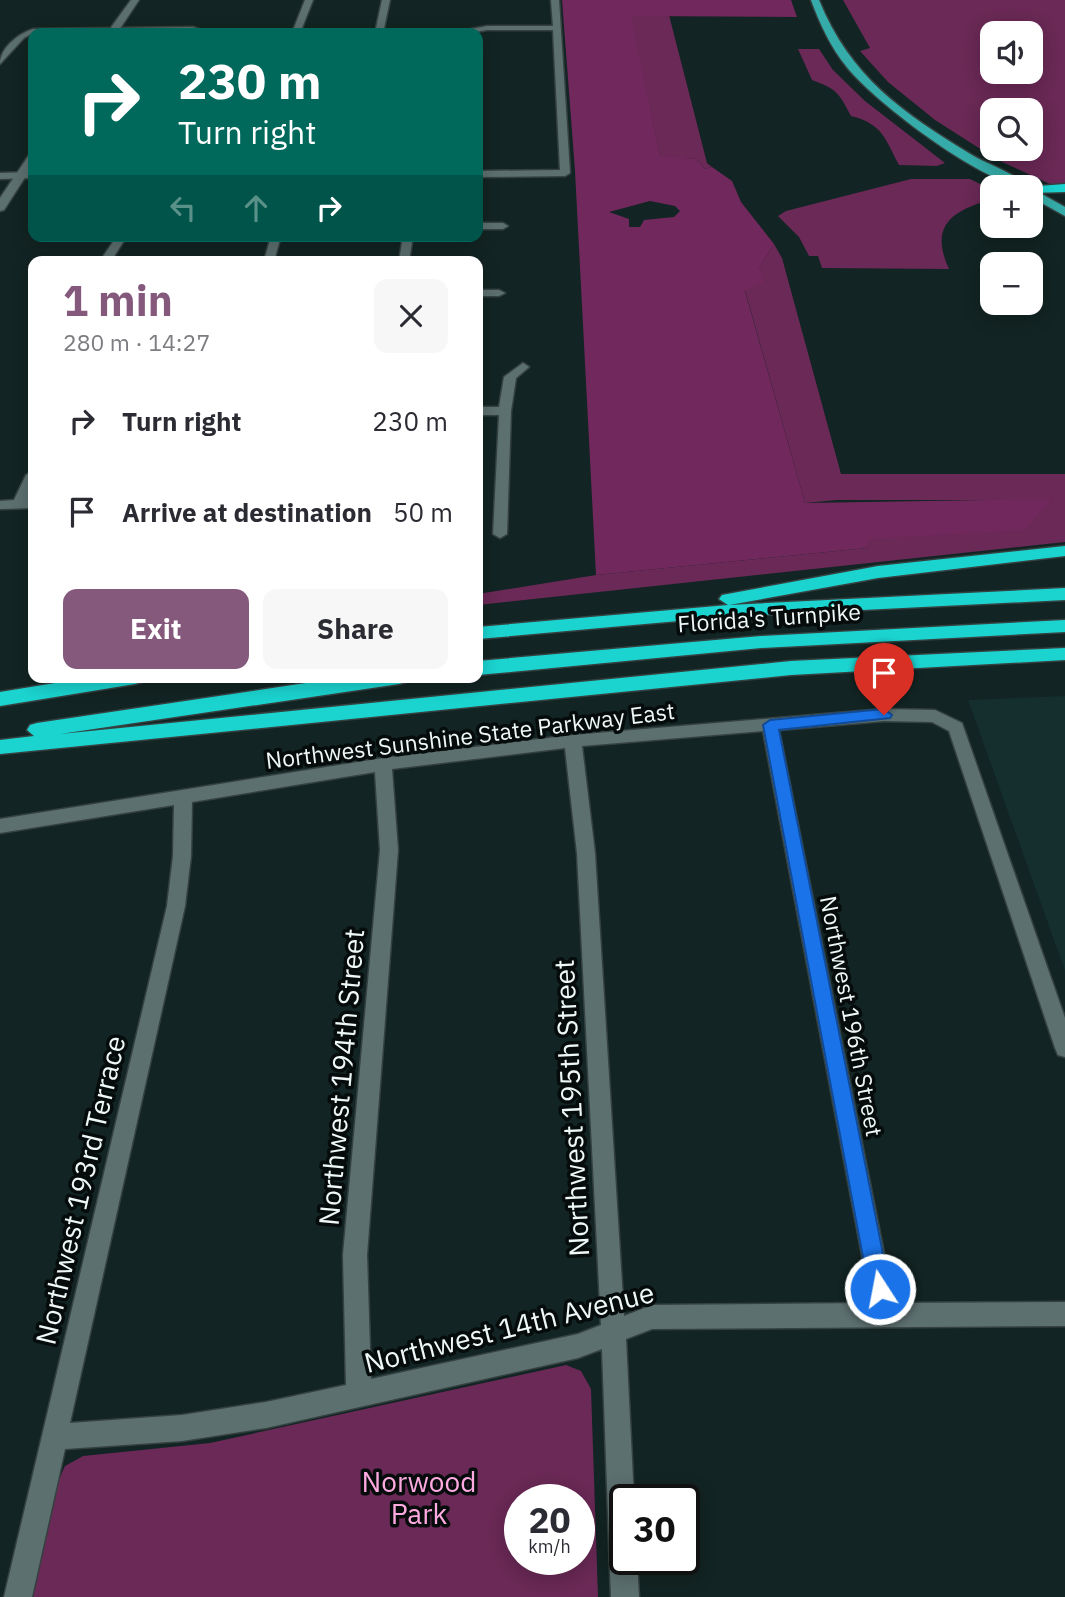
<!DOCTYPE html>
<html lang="en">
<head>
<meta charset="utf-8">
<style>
	body { margin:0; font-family:"IBM Plex Sans",sans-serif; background:#f7f7f7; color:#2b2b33; height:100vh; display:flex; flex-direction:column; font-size:26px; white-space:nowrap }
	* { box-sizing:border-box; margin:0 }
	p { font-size:23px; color:#7c7c81 }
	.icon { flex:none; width:38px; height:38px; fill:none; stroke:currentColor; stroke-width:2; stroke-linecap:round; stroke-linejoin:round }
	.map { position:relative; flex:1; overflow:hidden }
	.side { position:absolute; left:28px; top:256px; width:455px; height:427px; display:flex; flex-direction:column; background:#fff; border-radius:14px; box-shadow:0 4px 18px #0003 }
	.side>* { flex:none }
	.top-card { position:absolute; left:28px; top:28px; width:455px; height:214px; border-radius:14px; box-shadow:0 4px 18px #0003; background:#00695c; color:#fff; overflow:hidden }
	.buttons { position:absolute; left:980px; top:21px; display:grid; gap:14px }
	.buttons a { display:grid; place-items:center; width:63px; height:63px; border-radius:14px; background:#fff; box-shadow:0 4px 18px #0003; font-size:35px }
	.speed { position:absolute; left:504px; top:1484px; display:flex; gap:14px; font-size:35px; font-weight:700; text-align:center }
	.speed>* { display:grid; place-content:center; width:91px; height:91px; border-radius:50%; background:#fff; box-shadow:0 4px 18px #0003; line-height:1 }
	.speed small { font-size:18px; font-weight:400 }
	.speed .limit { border:4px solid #111; border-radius:10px; background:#fff; color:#111 }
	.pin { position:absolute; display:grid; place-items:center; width:60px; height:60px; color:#fff; margin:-72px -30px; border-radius:50% 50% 50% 0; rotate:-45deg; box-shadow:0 0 7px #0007 }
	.pin .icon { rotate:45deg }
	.me { position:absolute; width:77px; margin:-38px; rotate:349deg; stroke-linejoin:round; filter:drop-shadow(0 0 5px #0008) }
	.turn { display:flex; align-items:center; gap:24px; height:147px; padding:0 35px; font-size:32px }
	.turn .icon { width:91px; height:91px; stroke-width:2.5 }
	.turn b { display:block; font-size:49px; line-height:60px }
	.lanes { display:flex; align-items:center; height:66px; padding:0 35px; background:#0003; justify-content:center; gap:35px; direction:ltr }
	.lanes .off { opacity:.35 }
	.round { display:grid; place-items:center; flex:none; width:74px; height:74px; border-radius:14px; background:#f7f7f7 }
	.overview { display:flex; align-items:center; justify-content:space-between; height:119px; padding:0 35px }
	h1 { font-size:42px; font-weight:700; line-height:52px; color:#85597b }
	.cta { display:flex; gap:14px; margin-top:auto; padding:14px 35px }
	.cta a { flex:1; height:80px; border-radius:14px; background:#85597b; color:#fff; font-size:28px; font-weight:700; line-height:80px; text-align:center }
	.cta a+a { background:#f7f7f7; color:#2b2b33 }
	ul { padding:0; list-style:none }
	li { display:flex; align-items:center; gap:21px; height:91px; padding:0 35px }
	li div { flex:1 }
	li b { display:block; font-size:26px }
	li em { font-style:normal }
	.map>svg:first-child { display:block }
	.built { fill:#142f2e }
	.green { fill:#6a2956; fill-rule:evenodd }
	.forest { fill:#71285c; fill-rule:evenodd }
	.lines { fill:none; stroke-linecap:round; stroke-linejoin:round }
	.street-casing { stroke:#354140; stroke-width:3 }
	.secondary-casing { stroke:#354140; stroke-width:3 }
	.primary-casing { stroke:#354140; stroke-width:3 }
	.highway-casing { stroke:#354140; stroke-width:3 }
	.street { fill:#5c706f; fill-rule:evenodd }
	.secondary { fill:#5c706f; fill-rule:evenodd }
	.primary { fill:#35aca9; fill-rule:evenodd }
	.highway { fill:#1bd4d0; fill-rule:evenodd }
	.route { fill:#1a73e8; stroke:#114b97; stroke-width:2 }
	.labels { text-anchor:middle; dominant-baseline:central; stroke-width:7; stroke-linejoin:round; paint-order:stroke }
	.street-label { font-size:23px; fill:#edf8f7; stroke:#050c0b }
	.near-street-label { font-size:28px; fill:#edf8f7; stroke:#050c0b }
	.near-park-label { font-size:28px; fill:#fea9e0; stroke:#050c0b }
</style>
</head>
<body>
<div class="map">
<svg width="1065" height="1597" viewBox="0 0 1065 1597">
	<rect width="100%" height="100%" fill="#122423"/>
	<!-- built -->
	<path class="built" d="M 1065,696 L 1065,971 L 968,700 Z"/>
	<!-- green -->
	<path class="green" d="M 843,0 L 1065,0 L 1065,191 L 996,159 L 935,120 L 888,82 L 860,51 L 870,48 ZM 992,33 L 1031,33 L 1031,72 L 992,72 ZM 992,110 L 1031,110 L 1031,149 L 992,149 Z
		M 630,15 L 669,15 L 707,163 L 712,167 L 705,169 L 696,159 L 660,157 Z
		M 798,49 L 819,49 L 833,70 L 865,101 L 945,163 L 937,166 L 899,165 C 885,139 883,124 851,116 C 839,93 837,89 812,80 Z
		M 911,179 L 970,179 L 992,190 L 992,199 C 952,211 929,225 949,269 L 822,268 L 818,256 L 809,256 L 799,237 L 778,216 L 786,211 Z
		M 774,244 L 782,258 L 841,474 L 1065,474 L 1065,542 L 478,605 L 478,594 L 596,575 L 867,548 L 869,539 L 1052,500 L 837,500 L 805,503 L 745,290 Z
		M 566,1365 L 581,1371 L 591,1389 L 598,1597 L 30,1597 L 56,1486 L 65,1466 L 83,1456 L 210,1443 ZM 520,1500 L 579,1500 L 579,1559 L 520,1559 Z"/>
	<!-- forest -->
	<path class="forest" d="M 562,0 L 791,0 L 797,17 L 631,16 L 660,156 L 696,159 L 705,169 L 712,167 L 732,181 L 741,202 L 774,244 L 759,268 L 764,282 L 745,291 L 805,503 L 1052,499 L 1025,530 L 870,539 L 867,548 L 596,575 L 575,171 ZM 650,201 L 675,206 L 680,211 L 674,217 L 644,220 L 640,227 L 629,227 L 629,219 L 609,212 Z"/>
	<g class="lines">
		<!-- street casing -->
		<g class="street-casing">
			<path id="street" d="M 305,0 L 313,0 L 300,33 L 292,33 Z
				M 382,0 L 390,0 L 383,33 L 375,33 Z
				M 551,0 L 559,0 L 570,173 L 565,176 L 478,177 L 478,171 L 560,170 L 553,30 L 487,30 L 470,33 L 471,29 L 487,26 L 553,26 Z
				M 193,27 L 209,33 L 33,33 L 24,38 L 0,64 C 0,48 18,34 33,29 Z
				M 33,172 L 33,178 L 0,179 L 0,173 Z
				M 478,223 L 503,223 L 508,226 L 503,229 L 478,229 Z
				M 117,236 L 127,236 L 111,261 L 100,261 Z
				M 271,236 L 281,236 L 274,261 L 264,261 Z
				M 403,236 L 413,236 L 409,261 L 399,261 Z
				M 478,290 L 499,290 L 505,293 L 499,296 L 478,296 Z
				M 523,363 L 529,367 L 516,378 L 511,411 L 507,534 L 500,538 L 493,534 L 499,415 L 478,415 L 478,407 L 499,407 L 504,377 Z
				M 33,471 L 33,489 L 28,500 L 33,500 L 33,508 L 0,509 L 0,501 L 14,500 L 26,475 Z
				M 884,709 L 935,710 L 962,723 L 1065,1018 L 1065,1057 L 1058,1055 L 1055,1048 L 949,731 L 932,722 L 884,721 L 779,730 L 894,1303 L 1065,1302 L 1065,1326 L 652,1329 L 626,1339 L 634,1500 L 625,1500 L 625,1559 L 637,1559 L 639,1597 L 611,1597 L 602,1349 L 578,1358 L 266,1428 L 182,1441 L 65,1449 L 32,1597 L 4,1597 L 167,906 L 173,856 L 174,805 L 0,833 L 0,819 L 383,758 L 573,735 ZM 763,731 L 871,1303 L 652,1305 L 624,1316 L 595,853 L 582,746 ZM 565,748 L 577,853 L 601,1325 L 578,1334 L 371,1379 L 367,1255 L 398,850 L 392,769 ZM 375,772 L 380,850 L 343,1255 L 346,1385 L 266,1402 L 182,1415 L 70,1423 L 185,906 L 191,856 L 192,802 Z"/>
		</g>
		<!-- secondary casing -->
		<g class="secondary-casing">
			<path id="secondary" d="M 131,0 L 139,0 L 117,33 L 107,33 Z
				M 33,154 L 33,165 L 4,210 L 0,211 L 0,198 L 29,155 Z"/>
		</g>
		<!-- primary casing -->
		<g class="primary-casing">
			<path id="primary" d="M 811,0 L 819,0 C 850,77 903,113 972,155 C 989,165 1015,173 1028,187 C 986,187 873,101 846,66 C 830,46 820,24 811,0 Z
				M 1031,188 L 1065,207 L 1065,216 L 1031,197 Z"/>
		</g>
		<!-- highway casing -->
		<g class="highway-casing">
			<path id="highway" d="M 1065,184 L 1065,192 L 1031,193 L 1031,187 L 1026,187 Z
				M 1065,546 L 1065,556 L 878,578 L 729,605 L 1065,588 L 1065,600 L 723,617 L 478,639 L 478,627 L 728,605 L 719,599 L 722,595 L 878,566 Z
				M 1065,620 L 1065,632 L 761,648 L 478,675 L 478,661 L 761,636 Z
				M 1065,648 L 1065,660 L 791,675 L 0,754 L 0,740 L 34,736 L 27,730 L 30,725 L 37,723 L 346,677 L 408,677 L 406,682 L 399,684 L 60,734 L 791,661 Z
				M 92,677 L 144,677 L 142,682 L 135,684 L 0,706 L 0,692 Z"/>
		</g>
		<!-- street -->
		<use href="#street" class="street"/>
		<!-- secondary -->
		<use href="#secondary" class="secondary"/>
		<!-- primary -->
		<use href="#primary" class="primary"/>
		<!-- highway -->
		<use href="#highway" class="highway"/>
	</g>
	<!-- route -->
	<path class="route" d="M 884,709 L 892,715 L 890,718 L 779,730 L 890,1289 L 887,1297 L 880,1300 L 872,1297 L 869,1289 L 763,725 L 770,720 Z"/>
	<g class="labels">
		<!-- street labels -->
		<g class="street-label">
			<text transform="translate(769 617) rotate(-4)">Florida's Turnpike</text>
			<text transform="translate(470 735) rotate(-7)">Northwest Sunshine State Parkway East</text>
			<text transform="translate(852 1016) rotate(79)">Northwest 196th Street</text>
		</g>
		<!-- near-street labels -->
		<g class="near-street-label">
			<text transform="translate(341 1077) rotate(-85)">Northwest 194th Street</text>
			<text transform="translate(571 1108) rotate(-93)">Northwest 195th Street</text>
			<text transform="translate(80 1190) rotate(-77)">Northwest 193rd Terrace</text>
			<text transform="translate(509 1327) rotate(-14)">Northwest 14th Avenue</text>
		</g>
		<!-- near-park labels -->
		<g class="near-park-label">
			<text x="419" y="1481">Norwood<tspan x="419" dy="32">Park</tspan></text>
		</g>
	</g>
</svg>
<div class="buttons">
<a><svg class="icon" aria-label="sound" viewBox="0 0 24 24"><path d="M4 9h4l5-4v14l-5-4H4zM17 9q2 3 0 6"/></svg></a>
<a><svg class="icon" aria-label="search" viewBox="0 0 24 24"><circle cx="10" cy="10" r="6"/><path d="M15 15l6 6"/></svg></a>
<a>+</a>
<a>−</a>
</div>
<div class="speed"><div>20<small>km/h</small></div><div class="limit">30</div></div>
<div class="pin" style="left:884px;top:715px;background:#d93025"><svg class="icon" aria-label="arrive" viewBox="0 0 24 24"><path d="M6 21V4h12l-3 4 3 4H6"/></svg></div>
<svg class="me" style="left:880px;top:1289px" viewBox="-20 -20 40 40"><circle r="17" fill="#1a73e8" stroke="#fff" stroke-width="3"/><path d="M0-11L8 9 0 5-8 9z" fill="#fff"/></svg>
<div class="top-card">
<div class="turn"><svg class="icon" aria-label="right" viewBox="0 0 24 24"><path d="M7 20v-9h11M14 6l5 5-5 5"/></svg><div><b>230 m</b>Turn right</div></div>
<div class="lanes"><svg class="icon off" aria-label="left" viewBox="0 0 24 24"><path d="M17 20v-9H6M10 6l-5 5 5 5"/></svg><svg class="icon off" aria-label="ahead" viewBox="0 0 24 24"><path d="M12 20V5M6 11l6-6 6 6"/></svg><svg class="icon" aria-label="right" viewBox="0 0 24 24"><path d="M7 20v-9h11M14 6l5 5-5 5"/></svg></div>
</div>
<section class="side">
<div class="overview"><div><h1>1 min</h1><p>280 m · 14:27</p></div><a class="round"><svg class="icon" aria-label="close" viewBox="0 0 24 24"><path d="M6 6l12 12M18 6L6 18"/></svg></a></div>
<ul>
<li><svg class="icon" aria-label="right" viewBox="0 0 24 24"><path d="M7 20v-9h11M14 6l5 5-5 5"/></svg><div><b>Turn right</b></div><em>230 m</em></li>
<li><svg class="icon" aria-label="arrive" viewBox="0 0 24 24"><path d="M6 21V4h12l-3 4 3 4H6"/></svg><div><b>Arrive at destination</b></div><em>50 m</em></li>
</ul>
<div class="cta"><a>Exit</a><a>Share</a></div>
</section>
</div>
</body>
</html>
